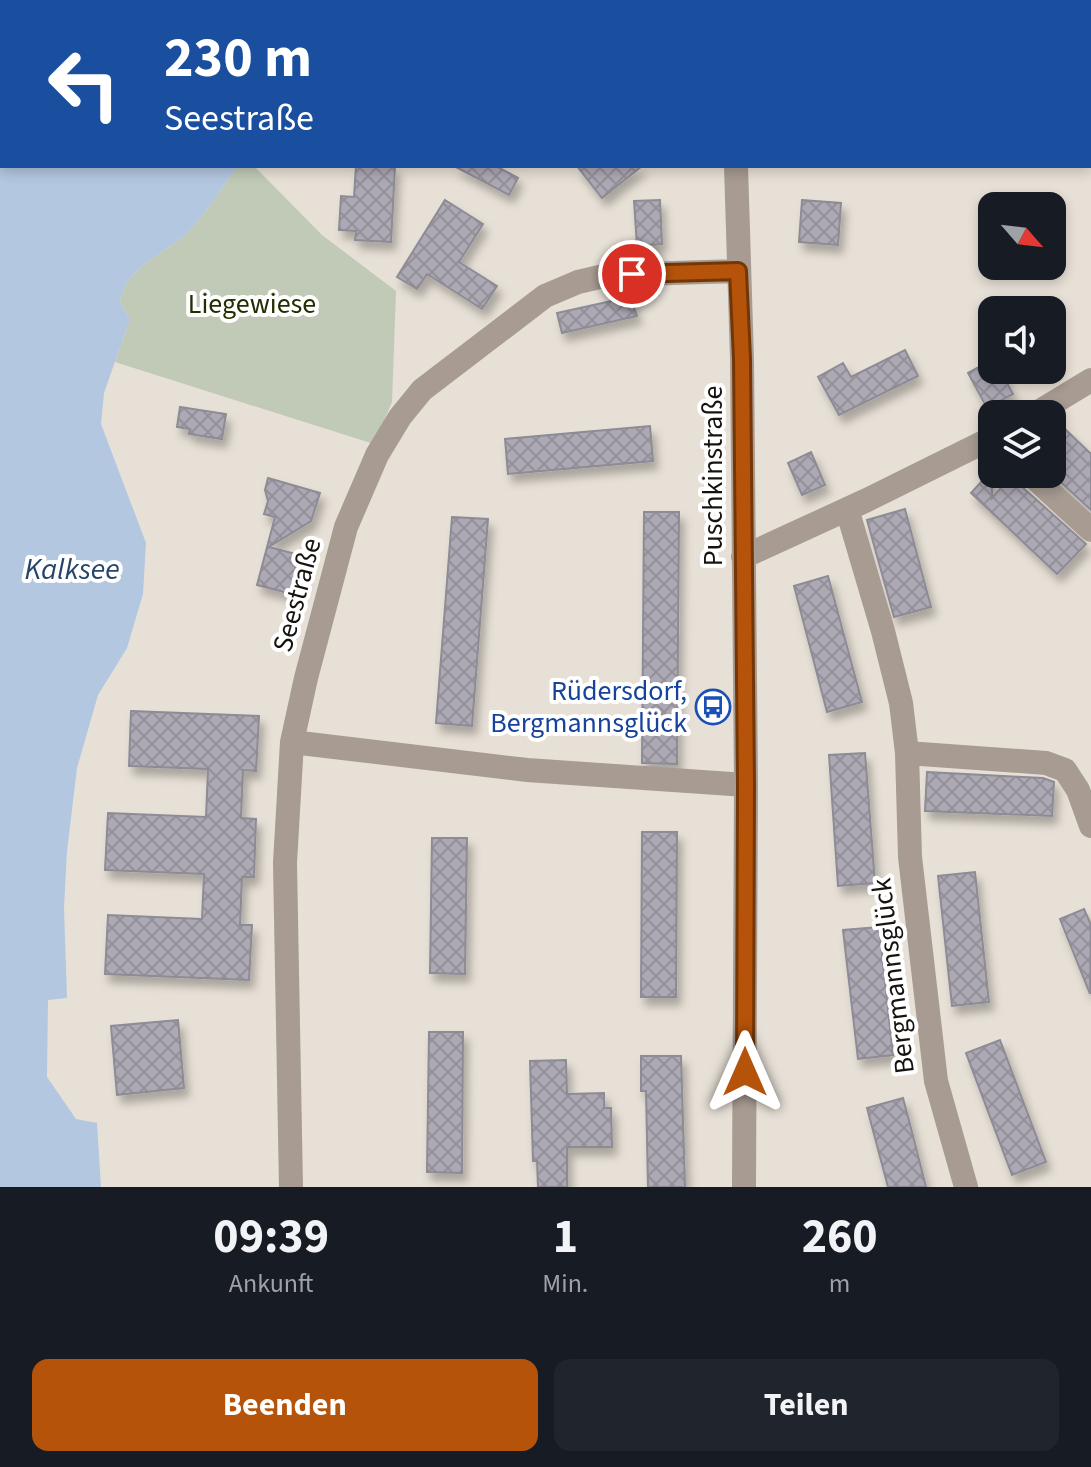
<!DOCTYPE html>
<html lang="de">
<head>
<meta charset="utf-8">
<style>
	body { margin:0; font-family:"Source Sans 3",sans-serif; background:#20242c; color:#f1f3f6; height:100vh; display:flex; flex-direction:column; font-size:30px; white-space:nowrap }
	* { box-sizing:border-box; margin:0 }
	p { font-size:26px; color:#9ea1a6 }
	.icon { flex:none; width:44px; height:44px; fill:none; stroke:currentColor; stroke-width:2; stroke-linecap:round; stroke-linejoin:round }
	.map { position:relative; height:1187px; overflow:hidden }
	.sheet { display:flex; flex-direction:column; background:#171b24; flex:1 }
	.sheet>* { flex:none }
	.guide { position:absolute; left:0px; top:0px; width:1092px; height:168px; box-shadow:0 4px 12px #0003; background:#1a4fa0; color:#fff; overflow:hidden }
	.needle { width:52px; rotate:118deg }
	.tools { position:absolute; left:978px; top:192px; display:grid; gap:16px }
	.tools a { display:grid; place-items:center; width:88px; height:88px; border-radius:16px; background:#171b24; box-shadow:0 4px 12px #0003; font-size:40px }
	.pin { position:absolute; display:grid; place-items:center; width:68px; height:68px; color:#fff; margin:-34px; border:4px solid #fff; border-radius:50%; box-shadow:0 2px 8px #0007 }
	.me { position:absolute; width:88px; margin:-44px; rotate:0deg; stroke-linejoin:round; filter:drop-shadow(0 0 6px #0008) }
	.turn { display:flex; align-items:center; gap:28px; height:168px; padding:0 32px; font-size:36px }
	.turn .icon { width:104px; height:104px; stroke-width:2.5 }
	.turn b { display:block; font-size:56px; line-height:68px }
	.eta { display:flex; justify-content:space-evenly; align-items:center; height:136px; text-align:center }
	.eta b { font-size:48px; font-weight:700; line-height:56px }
	.button { display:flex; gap:16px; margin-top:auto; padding:16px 32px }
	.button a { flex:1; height:92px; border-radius:16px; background:#b45309; color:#fff; font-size:32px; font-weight:700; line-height:92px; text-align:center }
	.button a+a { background:#20242c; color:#f1f3f6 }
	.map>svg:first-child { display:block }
	.park { fill:#c1c9b7 }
	.water { fill:#b3c7e1 }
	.building { fill:url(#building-cross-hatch); stroke:#8d8b95; stroke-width:2; filter:url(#shadow) }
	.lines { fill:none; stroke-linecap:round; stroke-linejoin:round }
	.minor { stroke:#a79b92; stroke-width:24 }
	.route-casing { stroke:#753606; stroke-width:20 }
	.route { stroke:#b45309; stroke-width:14 }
	.labels { text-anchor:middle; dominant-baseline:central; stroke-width:8; stroke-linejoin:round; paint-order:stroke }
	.park-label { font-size:28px; fill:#213000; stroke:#fff }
	.street-label { font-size:28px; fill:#15120f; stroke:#fff }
	.transit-label { font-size:28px; fill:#164399; stroke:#fff; text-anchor:end }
	.water-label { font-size:30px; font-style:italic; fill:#27456a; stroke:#fff }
</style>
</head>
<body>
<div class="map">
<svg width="1091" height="1187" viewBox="0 0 1091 1187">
	<defs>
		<pattern id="building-cross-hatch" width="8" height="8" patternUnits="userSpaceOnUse" patternTransform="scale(2)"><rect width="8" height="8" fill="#aca9b4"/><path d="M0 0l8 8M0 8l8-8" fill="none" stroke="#93909a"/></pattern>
		<filter id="shadow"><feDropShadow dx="4.5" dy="8" stdDeviation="4" flood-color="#0004"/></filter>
	</defs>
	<rect width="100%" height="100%" fill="#e7e0d6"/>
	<!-- park -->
	<path class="park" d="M 238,166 L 254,166 L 322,235 L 396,291 L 392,402 L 374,444 L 115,362 L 130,319 L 120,302 C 126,264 170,253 193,227 C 209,208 223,186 238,166 Z"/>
	<!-- water -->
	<path class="water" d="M 0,0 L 89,2 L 2,2 L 2,166 L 238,166 C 223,186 209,208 193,227 C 170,253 126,264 120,302 L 130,319 L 104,393 L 101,424 L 146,543 L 143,594 L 127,648 L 98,695 L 77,768 L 67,851 L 64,908 L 67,998 L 48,1000 L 47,1077 L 76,1119 L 97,1123 L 101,1187 L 0,1187 Z
		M 236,0 L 579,0 L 580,2 L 232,2 Z"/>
	<!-- building -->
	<path class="building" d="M 356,166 L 395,166 L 391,242 L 355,240 L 356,231 L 339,230 L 341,196 L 354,197 Z
		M 454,166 L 496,166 L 518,178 L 509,195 Z
		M 577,166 L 642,166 L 602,198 Z
		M 445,200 L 483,224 L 459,262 L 497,286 L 482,309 L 427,274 L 417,289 L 397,277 Z
		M 660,200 L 662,244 L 637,246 L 634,201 Z
		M 802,200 L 841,203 L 838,245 L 799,242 Z
		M 630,297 L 637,316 L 562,333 L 557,313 Z
		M 905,350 L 918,376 L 839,415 L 818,377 L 843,363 L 851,377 Z
		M 992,360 L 992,370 L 1000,370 L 1013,394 L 987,408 L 968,373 Z
		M 180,407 L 226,414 L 222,439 L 189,434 L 190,429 L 177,427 Z
		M 650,426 L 653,461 L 508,474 L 505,439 Z
		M 1065,429 L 1091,454 L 1091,510 L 1052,474 L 1052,442 Z
		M 811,452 L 825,485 L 802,495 L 788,463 Z
		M 992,470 L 992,498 L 1012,475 L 1020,485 L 1086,544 L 1057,574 L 971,493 Z
		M 268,478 L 320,493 L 311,521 L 269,547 L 307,557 L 296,595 L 257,585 L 275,517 L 264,514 L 268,501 L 265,490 Z
		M 905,509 L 931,607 L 894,617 L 867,520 Z
		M 644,512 L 679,512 L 677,764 L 642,763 Z
		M 452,517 L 488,519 L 472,726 L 436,723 Z
		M 828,576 L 862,702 L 827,712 L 794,586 Z
		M 131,711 L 259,716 L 256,771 L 243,770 L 241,818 L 256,819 L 254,877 L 242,877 L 240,925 L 252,925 L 249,980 L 105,974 L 108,915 L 202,919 L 204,874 L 105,870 L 108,813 L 206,817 L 208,769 L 129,766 Z
		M 865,753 L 875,883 L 838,886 L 829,755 Z
		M 927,772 L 1043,778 L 1054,782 L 1052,816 L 925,811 Z
		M 642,832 L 677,832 L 676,997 L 641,997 Z
		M 432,838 L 467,838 L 465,974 L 430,973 Z
		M 975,872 L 989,1002 L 952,1006 L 938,876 Z
		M 1084,909 L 1091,925 L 1090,994 L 1060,919 Z
		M 879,927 L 893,1055 L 858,1059 L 843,930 Z
		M 178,1020 L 184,1088 L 117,1095 L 111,1026 Z
		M 429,1032 L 463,1032 L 462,1173 L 427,1172 Z
		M 1000,1040 L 1046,1162 L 1012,1175 L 966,1053 Z
		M 641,1056 L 681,1056 L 685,1187 L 648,1187 L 646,1091 L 641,1091 Z
		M 566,1060 L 567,1094 L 604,1093 L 604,1108 L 611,1108 L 612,1147 L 567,1147 L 567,1187 L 538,1187 L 537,1161 L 533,1161 L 530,1061 Z
		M 903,1098 L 912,1132 L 926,1187 L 888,1187 L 867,1108 Z"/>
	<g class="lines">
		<!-- minor -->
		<path class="minor" d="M 732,0 L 732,2
			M 736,166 L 742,359 L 746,785 L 744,1187
			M 1035,414 L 1091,380
			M 1030,474 L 1091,530
			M 847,509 L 883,631 L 901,703 L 907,753 L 910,857 L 936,1081 L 966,1187
			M 743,557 L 867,500 L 992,438
			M 292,742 L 527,770 L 746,785
			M 907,753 L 1046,763 L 1065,770 L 1078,790 L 1091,826
			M 291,1187 L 285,863 L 292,742 L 306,678 L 346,527 L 377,455 L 400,417 L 422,390 L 545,296 L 578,282 L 608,275 L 738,271"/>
	</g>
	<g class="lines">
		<!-- route casing -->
		<g class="route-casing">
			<path id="route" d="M 632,274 L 738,271 L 742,359 L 746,785 L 745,1072"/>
		</g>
		<!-- route -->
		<use href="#route" class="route"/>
	</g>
	<!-- icons -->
	<defs>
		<g id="bus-ring" transform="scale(1.8)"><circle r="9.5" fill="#fff" stroke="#1a4fb4" stroke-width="1.5"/><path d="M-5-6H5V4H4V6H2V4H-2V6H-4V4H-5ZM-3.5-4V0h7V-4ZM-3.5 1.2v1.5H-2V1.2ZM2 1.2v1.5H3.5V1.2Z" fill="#1a4fb4"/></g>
	</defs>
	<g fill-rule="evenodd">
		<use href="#bus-ring" x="713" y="707"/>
	</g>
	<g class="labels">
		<!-- park labels -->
		<g class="park-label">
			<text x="252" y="304">Liegewiese</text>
		</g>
		<!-- street labels -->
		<g class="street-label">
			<text transform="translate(713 476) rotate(-90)">Puschkinstraße</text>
			<text transform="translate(297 595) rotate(-75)">Seestraße</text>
			<text transform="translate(893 976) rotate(-97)">Bergmannsglück</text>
		</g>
		<!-- transit labels -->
		<g class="transit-label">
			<text x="687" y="691">Rüdersdorf,<tspan x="687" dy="32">Bergmannsglück</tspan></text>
		</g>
		<!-- water labels -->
		<g class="water-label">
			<text x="72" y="569">Kalksee</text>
		</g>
	</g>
</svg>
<div class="tools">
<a><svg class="needle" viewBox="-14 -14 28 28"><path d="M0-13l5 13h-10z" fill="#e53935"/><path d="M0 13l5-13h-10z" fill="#9ea1a6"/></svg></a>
<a><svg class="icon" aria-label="sound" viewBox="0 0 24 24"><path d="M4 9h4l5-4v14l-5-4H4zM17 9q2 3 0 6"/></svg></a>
<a><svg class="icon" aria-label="layers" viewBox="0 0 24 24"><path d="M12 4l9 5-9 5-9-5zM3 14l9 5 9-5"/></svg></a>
</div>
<div class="pin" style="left:632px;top:274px;background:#d93025"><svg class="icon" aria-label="arrive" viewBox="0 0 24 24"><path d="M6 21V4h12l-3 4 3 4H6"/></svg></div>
<svg class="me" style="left:745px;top:1072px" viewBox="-20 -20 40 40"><path d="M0-17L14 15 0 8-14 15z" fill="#b45309" stroke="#fff" stroke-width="4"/></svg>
<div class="guide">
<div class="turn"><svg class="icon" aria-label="left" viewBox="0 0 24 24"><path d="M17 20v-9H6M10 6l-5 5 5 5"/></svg><div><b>230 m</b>Seestraße</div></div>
</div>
</div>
<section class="sheet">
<div class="eta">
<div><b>09:39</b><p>Ankunft</p></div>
<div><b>1</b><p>Min.</p></div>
<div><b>260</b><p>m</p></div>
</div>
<div class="button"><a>Beenden</a><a>Teilen</a></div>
</section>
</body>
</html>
